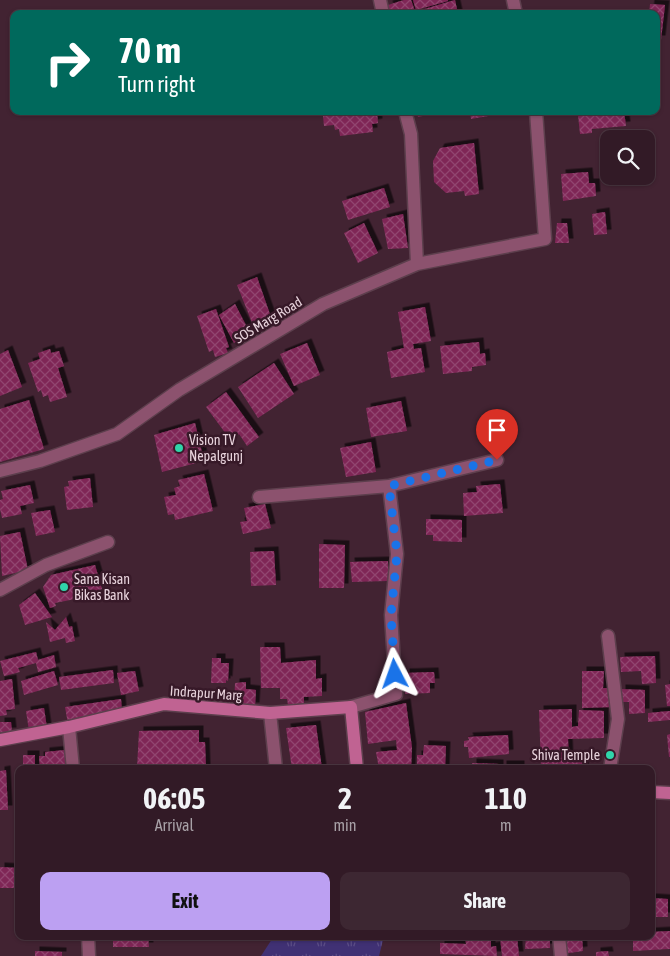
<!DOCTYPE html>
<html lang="en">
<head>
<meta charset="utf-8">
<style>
	body { margin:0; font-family:"Asap Condensed",sans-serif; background:#3d2732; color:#f1f3f6; height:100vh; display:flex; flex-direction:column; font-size:19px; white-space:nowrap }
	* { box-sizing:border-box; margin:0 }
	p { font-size:16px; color:#a8a1a7 }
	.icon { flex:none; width:28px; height:28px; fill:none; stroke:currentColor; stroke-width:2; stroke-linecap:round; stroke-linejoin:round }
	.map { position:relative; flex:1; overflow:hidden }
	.drawer { position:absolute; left:15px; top:765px; width:640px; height:175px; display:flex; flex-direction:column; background:#321a26; border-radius:10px; box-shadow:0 1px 4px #0004,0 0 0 1px #4d3843 }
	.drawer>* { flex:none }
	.banner { position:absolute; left:10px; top:10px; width:650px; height:105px; border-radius:10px; box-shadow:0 1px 4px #0004,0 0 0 1px #4d3843; background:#00695c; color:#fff; overflow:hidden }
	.buttons { position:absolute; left:600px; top:130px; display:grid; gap:10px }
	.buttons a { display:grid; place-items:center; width:55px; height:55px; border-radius:10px; background:#321a26; box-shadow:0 1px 4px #0004,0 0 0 1px #4d3843; font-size:25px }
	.pin { position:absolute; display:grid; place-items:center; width:42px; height:42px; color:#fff; margin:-51px -21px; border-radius:50% 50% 50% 0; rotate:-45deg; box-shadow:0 0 5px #0007 }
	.pin .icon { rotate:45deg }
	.me { position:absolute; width:55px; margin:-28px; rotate:356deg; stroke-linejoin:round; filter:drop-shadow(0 0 4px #0008) }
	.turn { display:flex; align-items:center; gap:18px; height:105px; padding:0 25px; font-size:22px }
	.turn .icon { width:65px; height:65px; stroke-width:2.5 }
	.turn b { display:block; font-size:35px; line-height:42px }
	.eta { display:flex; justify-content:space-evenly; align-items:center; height:85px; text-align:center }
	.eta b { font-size:30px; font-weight:700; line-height:35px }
	.button { display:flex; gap:10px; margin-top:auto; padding:10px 25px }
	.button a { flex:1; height:58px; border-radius:10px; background:#bca0f2; color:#111; font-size:20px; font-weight:700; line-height:58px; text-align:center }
	.button a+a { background:#3d2732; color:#f1f3f6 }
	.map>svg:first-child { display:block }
	.grass { fill:url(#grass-tufts) }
	.building { fill:url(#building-cross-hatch); filter:url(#shadow) }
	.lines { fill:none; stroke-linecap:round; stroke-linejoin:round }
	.street-casing { stroke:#5d3f4d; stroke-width:15 }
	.secondary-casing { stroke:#5d3f4d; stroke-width:15 }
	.street { stroke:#8c526e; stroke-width:12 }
	.secondary { stroke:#c06392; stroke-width:12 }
	.route { stroke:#1a73e8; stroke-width:9; stroke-dasharray:0 16.2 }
	.poi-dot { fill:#30d4aa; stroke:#371928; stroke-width:2 }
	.labels { text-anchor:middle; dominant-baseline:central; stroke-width:5; stroke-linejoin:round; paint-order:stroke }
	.street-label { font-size:14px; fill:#e8d3dc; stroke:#371928 }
	.poi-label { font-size:14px; fill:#e8d3dc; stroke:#371928; text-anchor:start }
</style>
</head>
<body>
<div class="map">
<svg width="670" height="956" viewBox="0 0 670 956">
	<defs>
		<pattern id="grass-tufts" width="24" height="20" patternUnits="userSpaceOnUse" patternTransform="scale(1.25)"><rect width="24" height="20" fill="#403174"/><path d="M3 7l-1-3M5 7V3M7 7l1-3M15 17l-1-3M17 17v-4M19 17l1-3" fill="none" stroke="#5c4e87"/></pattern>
		<pattern id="building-cross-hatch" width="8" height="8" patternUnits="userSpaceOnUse" patternTransform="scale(1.25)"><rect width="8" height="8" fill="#7f2757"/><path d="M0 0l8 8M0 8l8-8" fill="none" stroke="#91456f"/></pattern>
		<filter id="shadow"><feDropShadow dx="4.5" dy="-4.5" stdDeviation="0" flood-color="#0009"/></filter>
	</defs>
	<rect width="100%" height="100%" fill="#422332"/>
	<!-- grass -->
	<path class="grass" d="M 274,936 L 384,936 L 379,956 L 261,956 Z"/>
	<!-- building -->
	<path class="building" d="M 404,0 L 411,0 L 416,14 L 391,14 L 388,5 Z
		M 413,0 L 448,0 L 448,1 L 416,10 Z
		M 455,0 L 458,14 L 422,14 L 421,10 Z
		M 650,4 L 665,5 L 661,40 L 656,40 L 656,14 L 649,14 Z
		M 328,111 L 377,112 L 378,123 L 372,124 L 373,132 L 340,136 L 339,129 L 335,130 L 334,125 L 324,126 L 323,116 L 328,116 Z
		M 417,111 L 442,111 L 442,112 L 418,117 Z
		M 470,111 L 512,111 L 512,112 L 471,119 Z
		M 589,111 L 624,111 L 626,126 L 592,129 L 592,133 L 580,134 L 578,115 L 589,114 Z
		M 474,143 L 479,194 L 465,196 L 464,191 L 446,193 L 434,182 L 433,161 L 440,148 Z
		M 588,172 L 589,183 L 595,183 L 596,196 L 563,201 L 561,174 Z
		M 384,188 L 390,207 L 348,220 L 342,201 Z
		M 605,212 L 607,234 L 594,235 L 592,214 Z
		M 403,214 L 408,248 L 388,249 L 382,219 Z
		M 364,223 L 378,253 L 358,263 L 344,233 Z
		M 557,223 L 567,223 L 569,243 L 555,243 Z
		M 257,277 L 273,323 L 255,330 L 237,285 Z
		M 235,304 L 251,335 L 234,343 L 219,315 Z
		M 425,307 L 431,341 L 413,344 L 414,349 L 421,348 L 425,372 L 391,378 L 387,352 L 404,348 L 398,312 Z
		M 216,309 L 229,347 L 226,348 L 228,353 L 215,357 L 213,350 L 209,352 L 197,316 Z
		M 479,342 L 480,354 L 485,353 L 486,365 L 472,367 L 472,371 L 443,374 L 440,346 Z
		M 307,343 L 320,375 L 294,386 L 280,354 Z
		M 50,349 L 51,353 L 59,351 L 64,366 L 58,368 L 67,397 L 50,402 L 48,395 L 43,397 L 41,390 L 38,392 L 28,363 L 40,359 L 38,353 Z
		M 8,350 L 22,387 L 0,396 L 0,354 Z
		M 274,363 L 294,394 L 258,418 L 238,387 Z
		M 226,392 L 259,437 L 247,446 L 239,434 L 236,437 L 234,434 L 229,438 L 206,407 Z
		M 29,400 L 44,449 L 0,462 L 0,409 Z
		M 401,401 L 407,431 L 371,437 L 366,408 Z
		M 195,423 L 204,461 L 162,472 L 154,435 Z
		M 371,442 L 376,472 L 346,477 L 340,448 Z
		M 204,474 L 213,511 L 175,520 L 174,514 L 168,515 L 164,497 L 176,495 L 174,488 L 180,486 L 178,480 Z
		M 90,478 L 93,507 L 67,510 L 64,487 L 69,486 L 68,481 Z
		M 500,484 L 503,513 L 464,516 L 463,493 L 477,492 L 476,486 Z
		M 30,485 L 34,503 L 20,506 L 22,514 L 2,518 L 0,509 L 0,500 L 3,499 L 1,491 Z
		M 265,504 L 271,528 L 243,534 L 240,522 L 247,521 L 244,508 Z
		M 50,510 L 55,532 L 36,536 L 31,513 Z
		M 426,519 L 462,520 L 462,542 L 433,541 L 433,535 L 426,535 Z
		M 20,532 L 28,570 L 2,576 L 0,536 Z
		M 319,544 L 345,545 L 344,588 L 319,588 Z
		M 274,551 L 276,585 L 251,586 L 250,552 Z
		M 388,561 L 388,581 L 352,582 L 350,562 Z
		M 95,565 L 102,589 L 80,598 L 55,603 L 56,606 L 50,608 L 43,587 L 51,575 Z
		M 35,593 L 52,617 L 25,625 L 19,605 Z
		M 66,617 L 69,627 L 72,626 L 75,641 L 66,643 L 65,638 L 50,642 L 46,622 L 55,630 Z
		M 260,647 L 280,647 L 281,663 L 316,660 L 316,679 L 322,678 L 322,696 L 304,697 L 304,705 L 288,705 L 287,699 L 280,699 L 280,688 L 261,688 Z
		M 36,652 L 38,660 L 54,655 L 56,667 L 38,672 L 36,663 L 18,668 L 20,672 L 4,676 L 0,661 Z
		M 655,656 L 656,683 L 642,684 L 641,671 L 621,672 L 620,657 Z
		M 212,658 L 221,658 L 221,663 L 229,663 L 228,681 L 226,680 L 226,683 L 211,683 Z
		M 113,670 L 114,683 L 61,690 L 59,677 Z
		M 54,671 L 58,685 L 24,695 L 21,681 Z
		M 135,671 L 139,691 L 121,695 L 117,673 Z
		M 582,671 L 604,671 L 603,688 L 612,688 L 612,707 L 582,708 Z
		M 434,672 L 435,683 L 430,683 L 430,693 L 405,694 L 405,673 Z
		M 12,679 L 15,709 L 6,710 L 7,715 L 0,716 L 0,681 Z
		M 246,682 L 246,689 L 256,690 L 255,707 L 234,706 L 235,683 Z
		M 670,684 L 670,706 L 667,706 L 665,685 Z
		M 621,689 L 645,690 L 645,713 L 629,714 L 629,702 L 621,702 Z
		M 121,699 L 122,711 L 68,724 L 65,707 Z
		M 406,703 L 412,748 L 411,769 L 379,769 L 376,752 L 397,750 L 396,740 L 368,744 L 365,712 Z
		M 44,708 L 47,728 L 29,731 L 26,711 Z
		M 572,709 L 572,727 L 578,726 L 579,710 L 604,711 L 604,738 L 568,739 L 569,762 L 585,762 L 584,769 L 541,769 L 539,710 Z
		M 670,711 L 670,720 L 648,722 L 648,713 Z
		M 0,722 L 11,722 L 12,732 L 0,733 Z
		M 316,725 L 322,769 L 292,769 L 286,728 Z
		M 199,730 L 199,742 L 205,742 L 206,769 L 188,769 L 188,766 L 137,768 L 139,731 Z
		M 670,734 L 670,757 L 669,757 L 667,735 Z
		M 508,735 L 509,754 L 469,758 L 468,747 L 464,747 L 464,741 L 469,740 L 468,737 Z
		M 424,745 L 446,746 L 445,769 L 417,769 L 417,755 L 423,755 Z
		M 65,750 L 66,769 L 40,769 L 39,756 L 45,756 L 45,752 Z
		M 23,755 L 35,755 L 35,769 L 23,769 Z
		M 472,763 L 499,764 L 499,769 L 472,769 Z
		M 502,765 L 520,765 L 520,769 L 502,769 Z
		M 6,770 L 8,810 L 0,810 L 0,771 Z
		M 0,867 L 19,868 L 19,888 L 0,888 Z
		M 19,893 L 19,914 L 17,914 L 14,894 Z
		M 651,898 L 668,899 L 668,917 L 651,917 Z
		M 670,931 L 670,949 L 633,951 L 633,936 L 651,936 L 651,932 Z
		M 113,936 L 148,936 L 149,947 L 113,947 Z
		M 465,936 L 491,936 L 491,947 L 496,946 L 497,956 L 440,954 L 440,943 L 466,944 Z
		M 500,936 L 517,936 L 519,956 L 502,956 Z
		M 526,936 L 550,936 L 550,948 L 525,949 Z
		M 561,936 L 582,936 L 583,951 L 563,954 Z
		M 35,951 L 62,952 L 62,956 L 35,956 Z
		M 608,951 L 609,956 L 596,956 L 596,952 Z"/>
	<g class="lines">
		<!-- street casing -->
		<g class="street-casing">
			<path id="street" d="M 380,0 L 383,14
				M 513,0 L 516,14
				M 417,264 L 545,239 L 536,111
				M 0,471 L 40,461 L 117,434 L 179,390 L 323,304 L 417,264 L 411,134 L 405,111
				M 389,486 L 497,460
				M 259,497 L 389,486 L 397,554 L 391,615 L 396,694 L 351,707
				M 0,590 L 46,565 L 108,542
				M 608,636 L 618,719 L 610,769
				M 270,713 L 276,769
				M 69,727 L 73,769
				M 88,936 L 89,956
				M 559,936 L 561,956"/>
		</g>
		<!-- secondary casing -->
		<g class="secondary-casing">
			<path id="secondary" d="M 0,740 L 69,727 L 164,704 L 270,713 L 351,707 L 357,769
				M 651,792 L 670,793"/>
		</g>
		<!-- street -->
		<use href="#street" class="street"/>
		<!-- secondary -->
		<use href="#secondary" class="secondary"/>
	</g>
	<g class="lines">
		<!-- route -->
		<path class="route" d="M 395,674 L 391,615 L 397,554 L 389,486 L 497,460"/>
	</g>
	<!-- markers -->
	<g class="poi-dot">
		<circle cx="179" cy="448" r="5"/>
		<circle cx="64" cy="587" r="5"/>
		<circle cx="610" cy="755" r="5"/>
	</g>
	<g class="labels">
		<!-- street labels -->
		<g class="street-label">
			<text transform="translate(268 320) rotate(-31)">SOS Marg Road</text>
			<text transform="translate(206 693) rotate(4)">Indrapur Marg</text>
		</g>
		<!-- poi labels -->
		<g class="poi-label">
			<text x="189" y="440">Vision TV<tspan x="189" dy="16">Nepalgunj</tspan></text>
			<text x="74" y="579">Sana Kisan<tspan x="74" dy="16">Bikas Bank</tspan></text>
			<text x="600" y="755" text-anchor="end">Shiva Temple</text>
		</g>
	</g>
</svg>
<div class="buttons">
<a><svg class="icon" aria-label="search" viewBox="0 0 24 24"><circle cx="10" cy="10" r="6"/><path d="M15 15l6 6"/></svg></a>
</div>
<div class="pin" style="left:497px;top:460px;background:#d93025"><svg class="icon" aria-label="arrive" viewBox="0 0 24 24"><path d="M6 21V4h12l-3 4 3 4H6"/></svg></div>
<svg class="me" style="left:395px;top:674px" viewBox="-20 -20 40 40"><path d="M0-17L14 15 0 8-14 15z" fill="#1a73e8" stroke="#fff" stroke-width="4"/></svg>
<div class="banner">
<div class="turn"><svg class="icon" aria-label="right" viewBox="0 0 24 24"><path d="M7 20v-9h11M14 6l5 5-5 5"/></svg><div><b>70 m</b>Turn right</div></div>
</div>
<section class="drawer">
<div class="eta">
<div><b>06:05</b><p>Arrival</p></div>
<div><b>2</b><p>min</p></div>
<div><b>110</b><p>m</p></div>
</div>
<div class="button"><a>Exit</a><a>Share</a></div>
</section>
</div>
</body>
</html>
